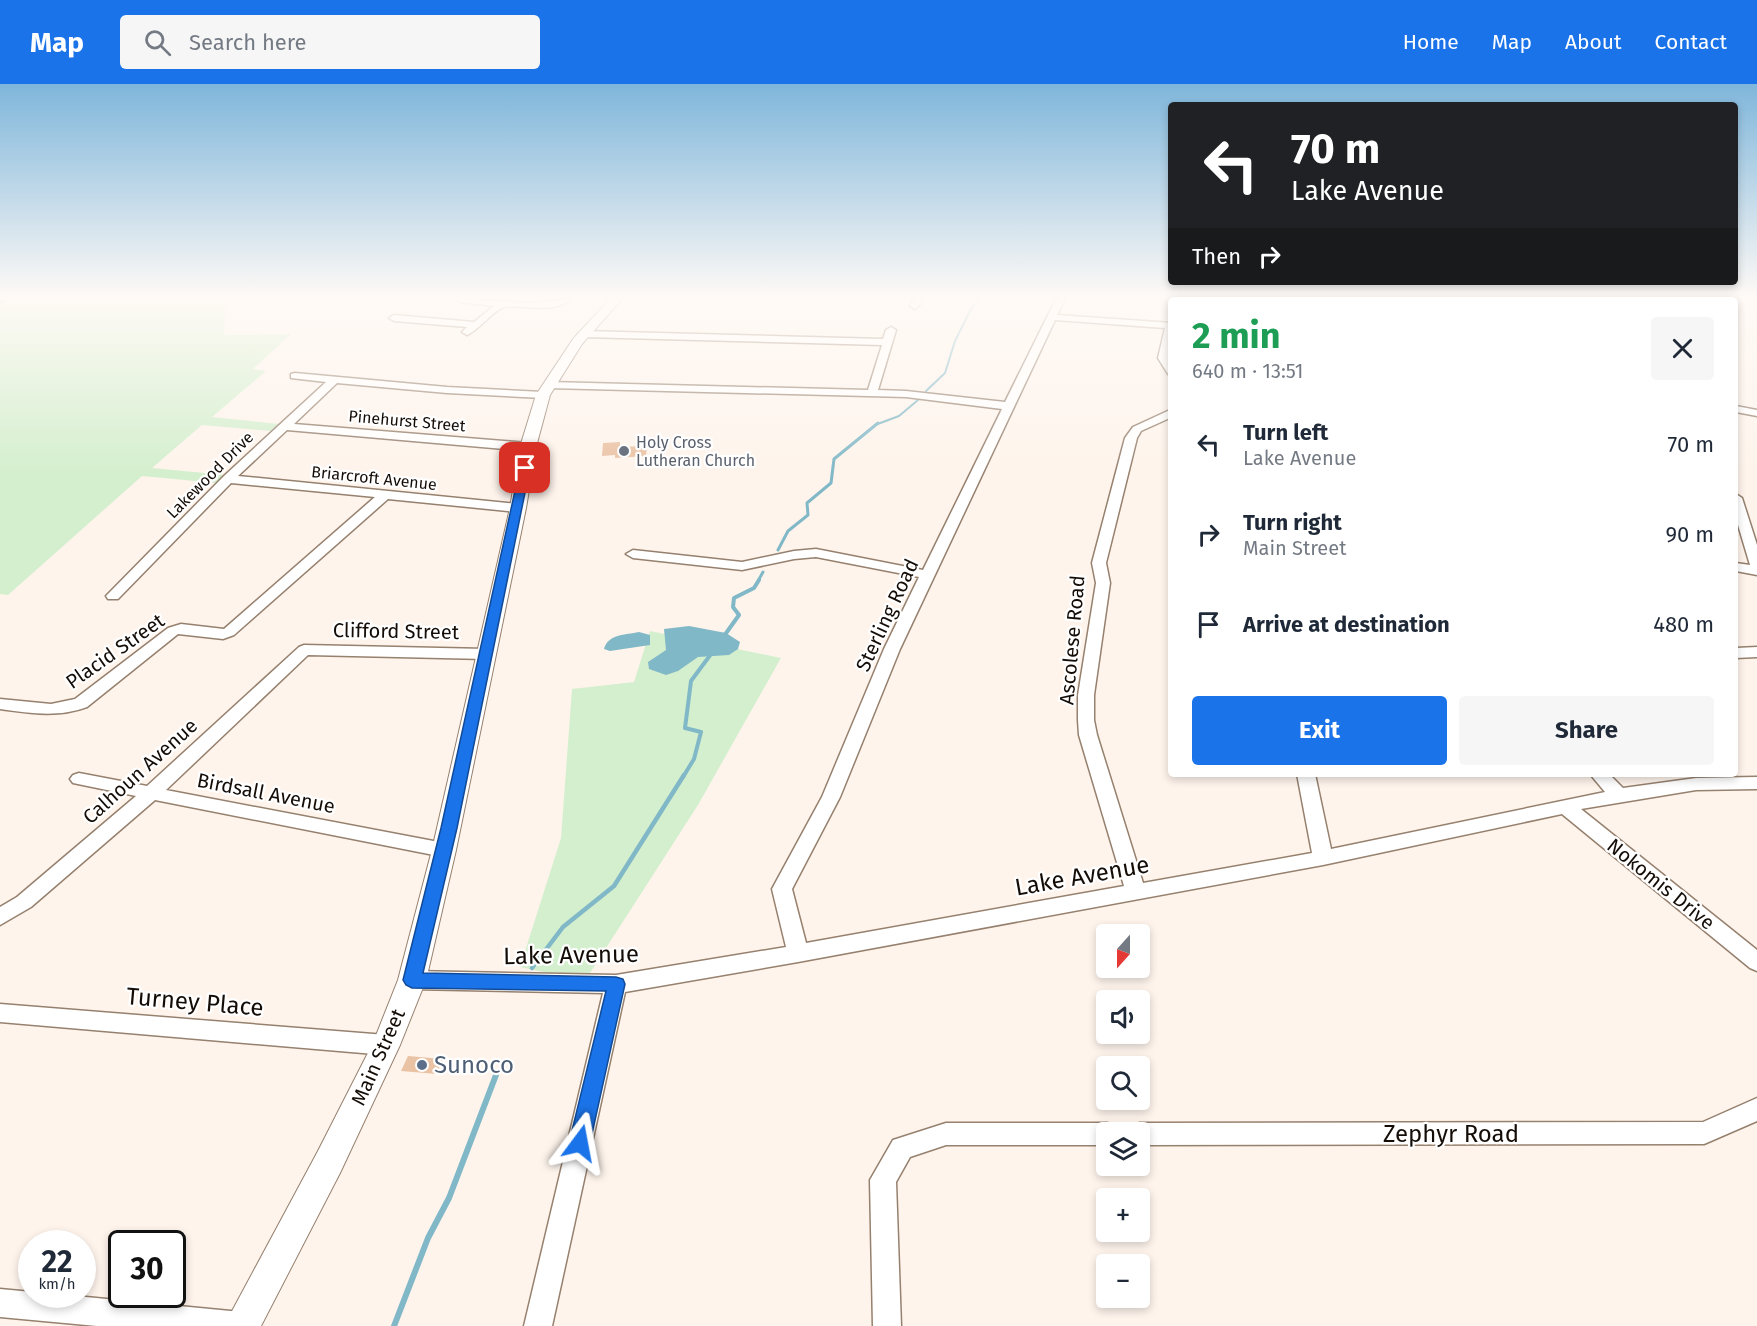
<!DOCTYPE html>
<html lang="en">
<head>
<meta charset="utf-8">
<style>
	body { margin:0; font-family:"Fira Sans",sans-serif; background:#f6f6f7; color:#1f2937; height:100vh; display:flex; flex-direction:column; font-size:22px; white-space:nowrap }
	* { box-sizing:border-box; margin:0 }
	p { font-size:20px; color:#747a83 }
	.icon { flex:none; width:33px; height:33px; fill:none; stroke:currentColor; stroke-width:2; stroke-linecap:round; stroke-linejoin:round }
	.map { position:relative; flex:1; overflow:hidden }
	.side { position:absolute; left:1168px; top:213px; width:570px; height:480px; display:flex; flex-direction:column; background:#fff; border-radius:6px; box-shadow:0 3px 9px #0003 }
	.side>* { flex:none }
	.banner { position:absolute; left:1168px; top:18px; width:570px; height:183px; border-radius:6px; box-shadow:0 3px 9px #0003; background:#202124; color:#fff; overflow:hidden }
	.needle { width:39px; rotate:201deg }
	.buttons { position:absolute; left:1096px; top:840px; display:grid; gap:12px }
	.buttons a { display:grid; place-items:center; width:54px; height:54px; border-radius:6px; background:#fff; box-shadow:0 3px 9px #0003; font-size:30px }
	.speed { position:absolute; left:18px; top:1146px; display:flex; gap:12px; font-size:30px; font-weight:700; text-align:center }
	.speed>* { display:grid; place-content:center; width:78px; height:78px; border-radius:50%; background:#fff; box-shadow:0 3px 9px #0003; line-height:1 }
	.speed small { font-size:15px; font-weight:400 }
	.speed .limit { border:3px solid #111; border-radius:9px; background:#fff; color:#111 }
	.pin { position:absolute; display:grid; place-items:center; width:51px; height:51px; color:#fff; margin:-26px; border-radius:12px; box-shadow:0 3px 9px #0006 }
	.me { position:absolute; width:66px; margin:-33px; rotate:13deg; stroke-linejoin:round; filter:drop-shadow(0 0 4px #0008) }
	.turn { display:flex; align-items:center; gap:21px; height:126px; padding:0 24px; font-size:27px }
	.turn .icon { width:78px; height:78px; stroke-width:2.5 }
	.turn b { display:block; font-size:42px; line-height:51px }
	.then { display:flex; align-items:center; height:57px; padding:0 24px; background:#0003; gap:12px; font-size:22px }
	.round { display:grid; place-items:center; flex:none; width:63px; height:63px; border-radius:6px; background:#f6f6f7 }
	.headline { display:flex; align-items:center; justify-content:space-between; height:102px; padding:0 24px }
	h1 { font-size:36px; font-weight:700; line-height:45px; color:#1e9e55 }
	.primary-button { display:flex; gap:12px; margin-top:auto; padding:12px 24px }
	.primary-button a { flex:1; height:69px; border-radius:6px; background:#1a73e8; color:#fff; font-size:24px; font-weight:700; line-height:69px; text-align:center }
	.primary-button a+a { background:#f6f6f7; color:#1f2937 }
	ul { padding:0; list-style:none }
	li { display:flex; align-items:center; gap:18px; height:90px; padding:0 24px }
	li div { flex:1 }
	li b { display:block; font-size:22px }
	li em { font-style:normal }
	header { display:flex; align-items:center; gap:36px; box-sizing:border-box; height:84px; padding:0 30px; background:#1a73e8; color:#fff }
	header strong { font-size:28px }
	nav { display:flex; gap:33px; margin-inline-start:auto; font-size:21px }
	.search { width:420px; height:54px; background:#f6f6f7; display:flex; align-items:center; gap:15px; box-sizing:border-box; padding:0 21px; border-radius:6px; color:#747a83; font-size:22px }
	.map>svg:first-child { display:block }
	.green { fill:#d4efce }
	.water { fill:#81b8c7 }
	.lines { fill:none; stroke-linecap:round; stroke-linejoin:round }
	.stream-far4 { stroke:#81b8c7; stroke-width:2 }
	.stream-far3 { stroke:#81b8c7; stroke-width:3 }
	.stream-far2 { stroke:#81b8c7; stroke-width:4 }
	.stream-far1 { stroke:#81b8c7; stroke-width:4.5 }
	.stream { stroke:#81b8c7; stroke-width:6 }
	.river { fill:#81b8c7; fill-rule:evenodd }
	.building { fill:#eac2a4 }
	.minor-casing { stroke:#96806e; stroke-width:3 }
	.major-casing { stroke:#96806e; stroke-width:2 }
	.minor { fill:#fff; fill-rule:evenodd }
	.major { fill:#fff; fill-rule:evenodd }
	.route { fill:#1a73e8; stroke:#114b97; stroke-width:1.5 }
	.worship-dot { fill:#6b7280; stroke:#fff; stroke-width:2 }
	.service-dot { fill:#5c6f8a; stroke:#fff; stroke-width:2 }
	.labels { text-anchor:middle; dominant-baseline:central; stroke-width:4.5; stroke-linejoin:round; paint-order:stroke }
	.far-street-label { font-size:16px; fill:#140c06; stroke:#fff }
	.far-worship-label { font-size:16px; fill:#5b616d; stroke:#fff; text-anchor:start }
	.street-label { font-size:20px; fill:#140c06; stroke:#fff }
	.near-street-label { font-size:24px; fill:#140c06; stroke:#fff }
	.near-service-label { font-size:24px; fill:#4e5e75; stroke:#fff; text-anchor:start }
</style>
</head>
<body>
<header>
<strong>Map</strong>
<div class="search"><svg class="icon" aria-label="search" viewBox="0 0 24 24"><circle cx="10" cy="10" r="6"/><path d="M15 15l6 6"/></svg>Search here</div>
<nav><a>Home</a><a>Map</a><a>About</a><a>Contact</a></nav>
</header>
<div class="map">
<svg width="1757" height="1242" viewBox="0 0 1757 1242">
	<rect width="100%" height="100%" fill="#fef4ec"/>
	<!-- green -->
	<path class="green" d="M 0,215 L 226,215 L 224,251 L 291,250 L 253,285 L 266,287 L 212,333 L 279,340 L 271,347 L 202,341 L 152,384 L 226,391 L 216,399 L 142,392 L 8,511 L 0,510 Z
		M 650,547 L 781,574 L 698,721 L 590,889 L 558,891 L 520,883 L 561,754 L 572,605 L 634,598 Z"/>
	<!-- water -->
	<path class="water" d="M 689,542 L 726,549 L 740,558 L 738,565 L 729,571 L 698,573 L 678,587 L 666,591 L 649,585 L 648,578 L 666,566 L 664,545 Z
		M 639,548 L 650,551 L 650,561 L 610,567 L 604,565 C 608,550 625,551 639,548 Z"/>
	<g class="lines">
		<!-- stream-far4 -->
		<path class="stream-far4" d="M 926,307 L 945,289 L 955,257 L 971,225 L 979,215
			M 875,341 L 899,332 L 918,316"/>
		<!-- stream-far3 -->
		<path class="stream-far3" d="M 778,466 L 788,447 L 808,431 L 807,419 L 831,399 L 834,375 L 878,339
			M 758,497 L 763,488"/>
		<!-- stream-far2 -->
		<path class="stream-far2" d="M 724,552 L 739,531 L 733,523 L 734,514 L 754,504 L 759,496
			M 683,693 L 694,675 L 701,648 L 685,644 L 691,597 L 711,570"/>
		<!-- stream-far1 -->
		<path class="stream-far1" d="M 532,884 L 563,843 L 614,802 L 684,691"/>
		<!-- stream -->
		<path class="stream" d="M 394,1242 L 428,1154 L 449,1114 L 496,991"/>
		<!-- river -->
		<path class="river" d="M 0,215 L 14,215 L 0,221 Z"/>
	</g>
	<!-- building -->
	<path class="building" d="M 620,358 L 620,363 L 647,362 L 646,372 L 615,374 L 615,371 L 602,372 L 603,359 Z
		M 408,972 L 443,975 L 437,990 L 401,987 Z"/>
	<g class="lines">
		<!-- minor casing -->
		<g class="minor-casing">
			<path id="minor" d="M 456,215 L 530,219 L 571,215 C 551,231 527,220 505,223 C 494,225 479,246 467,251 L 462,248 L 467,243 L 394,237 L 389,234 L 394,231 L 474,238 L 494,222 L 460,218 Z
				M 915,215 L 925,215 L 915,225 L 910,222 Z
				M 1056,215 L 1065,215 L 1057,231 L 1172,239 L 1172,258 L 1168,274 L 1172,279 L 1172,291 L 1168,290 L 1158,274 L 1165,244 L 1055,236 L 900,565 L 840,713 L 792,805 L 806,859 L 1124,802 L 1079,651 L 1078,636 L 1078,611 L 1096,499 L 1092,479 L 1125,354 L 1133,343 L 1172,325 L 1172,333 L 1141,347 L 1137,354 L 1106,479 L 1110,499 L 1094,611 L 1094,636 L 1097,651 L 1143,799 L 1312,769 L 1297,690 L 1315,690 L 1331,765 L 1605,708 L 1590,690 L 1609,690 L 1623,704 L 1696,694 L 1757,693 L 1757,705 L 1696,706 L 1581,725 L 1757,866 L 1757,887 L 1750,884 L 1562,730 L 1323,781 L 798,878 L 625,908 L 552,1242 L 524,1242 L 603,909 L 412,905 L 404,902 L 401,896 L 404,890 L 412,887 L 616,891 L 786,863 L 772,805 L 822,713 L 884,565 L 919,493 L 816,473 L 794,475 L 742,486 L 633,474 L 626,470 L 633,466 L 742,478 L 794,467 L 816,465 L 923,486 L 1002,325 L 906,313 L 549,304 L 544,301 L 549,298 L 868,306 L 882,261 L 583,253 L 578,250 L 583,247 L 883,255 L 886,246 L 891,243 L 896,246 L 878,306 L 906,307 L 1005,318 Z
				M 1505,215 L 1520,215 L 1521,216 L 1506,216 Z
				M 1723,215 L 1733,215 L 1734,216 L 1724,216 Z
				M 295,289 L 447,303 L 543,308 L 548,311 L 543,314 L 447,309 L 337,299 L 294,340 L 528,359 L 534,363 L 528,367 L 287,346 L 238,392 L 518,420 L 524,424 L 518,428 L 388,415 L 234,551 L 223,555 L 178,550 L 87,623 C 57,634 30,629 0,625 L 0,615 L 51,620 L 75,615 L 168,544 L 181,540 L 224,545 L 375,413 L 231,399 L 118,515 L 108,515 L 106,512 L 224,392 L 326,298 L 291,294 L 291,290 Z
				M 1736,322 L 1757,326 L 1757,332 L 1736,328 Z
				M 1736,410 L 1742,414 L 1757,461 L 1757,491 L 1736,487 L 1736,479 L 1750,481 L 1736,434 Z
				M 304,561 L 486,565 L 494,570 L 486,575 L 308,571 L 166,706 L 444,759 L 451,761 L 454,766 L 451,771 L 444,773 L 155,716 L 31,823 L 0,841 L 0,823 L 17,813 L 136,712 L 73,699 L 70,695 L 73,691 L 79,689 L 147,702 L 299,563 Z
				M 1757,563 L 1757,573 L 1736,574 L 1736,564 Z
				M 0,920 L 386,951 L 394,954 L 397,961 L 394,968 L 386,971 L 0,938 Z
				M 1757,1014 L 1757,1037 L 1704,1060 L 1140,1061 L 1140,1048 L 1129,1048 L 1131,1042 L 1140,1039 L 1703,1038 Z
				M 946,1039 L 1107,1039 L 1116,1042 L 1118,1048 L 1107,1048 L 1107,1061 L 946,1061 L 910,1073 L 896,1098 L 901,1242 L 873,1242 L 870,1096 L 893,1056 Z
				M 0,1205 L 32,1208 L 32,1210 L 55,1210 L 241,1228 L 251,1232 L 255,1242 L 97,1242 L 0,1233 Z"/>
		</g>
		<!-- major casing -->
		<g class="major-casing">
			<path id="major" d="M 610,215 L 622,215 L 582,260 L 550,311 L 536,363 L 526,424 L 456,766 L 426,896 L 400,961 L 340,1089 L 261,1242 L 224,1242 L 318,1067 L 373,959 L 398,896 L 432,766 L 510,424 L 520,363 L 536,311 L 573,255 Z"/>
		</g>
		<!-- minor -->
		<use href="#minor" class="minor"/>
		<!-- major -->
		<use href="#major" class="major"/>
	</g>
	<!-- sky -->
	<linearGradient id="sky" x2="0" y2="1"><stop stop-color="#7fb6db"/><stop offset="0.55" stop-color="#fffaf6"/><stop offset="1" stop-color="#fffaf6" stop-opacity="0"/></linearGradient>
	<rect width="1757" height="389" fill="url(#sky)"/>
	<!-- route -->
	<path class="route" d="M 525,381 L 530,384 L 457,744 L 423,889 L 616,893 L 623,895 L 625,900 L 590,1059 L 587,1066 L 580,1069 L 572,1066 L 569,1059 L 606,907 L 412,904 L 406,901 L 403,896 L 441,744 L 520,384 Z"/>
	<!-- markers -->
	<circle class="worship-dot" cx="624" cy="367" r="6"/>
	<circle class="service-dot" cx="422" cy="981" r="6"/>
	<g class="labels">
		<!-- far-street labels -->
		<g class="far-street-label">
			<text transform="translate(407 337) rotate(5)">Pinehurst Street</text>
			<text transform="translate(210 391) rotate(-45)">Lakewood Drive</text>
			<text transform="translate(374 394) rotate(6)">Briarcroft Avenue</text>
		</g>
		<!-- far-worship labels -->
		<g class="far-worship-label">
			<text x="636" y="358">Holy Cross<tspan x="636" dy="18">Lutheran Church</tspan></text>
		</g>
		<!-- street labels -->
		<g class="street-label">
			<text transform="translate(887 531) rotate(-65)">Sterling Road</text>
			<text transform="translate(396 547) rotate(1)">Clifford Street</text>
			<text transform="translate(1072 556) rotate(-85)">Ascolese Road</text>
			<text transform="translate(115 567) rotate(-35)">Placid Street</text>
			<text transform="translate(140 687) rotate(-42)">Calhoun Avenue</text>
			<text transform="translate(266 709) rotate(11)">Birdsall Avenue</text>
			<text transform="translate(1661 800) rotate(39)">Nokomis Drive</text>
			<text transform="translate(378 973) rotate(-66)">Main Street</text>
		</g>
		<!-- near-street labels -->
		<g class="near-street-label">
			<text transform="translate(1082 792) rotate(-10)">Lake Avenue</text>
			<text transform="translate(571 871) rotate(-1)">Lake Avenue</text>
			<text transform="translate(195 918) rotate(5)">Turney Place</text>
			<text x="1451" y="1050">Zephyr Road</text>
		</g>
		<!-- near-service labels -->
		<g class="near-service-label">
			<text x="434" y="981">Sunoco</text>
		</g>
	</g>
</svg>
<div class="buttons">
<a><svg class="needle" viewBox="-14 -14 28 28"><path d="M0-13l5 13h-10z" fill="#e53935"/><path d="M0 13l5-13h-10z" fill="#747a83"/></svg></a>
<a><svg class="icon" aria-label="sound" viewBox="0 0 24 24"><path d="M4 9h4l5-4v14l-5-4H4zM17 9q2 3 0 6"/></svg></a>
<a><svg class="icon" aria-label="search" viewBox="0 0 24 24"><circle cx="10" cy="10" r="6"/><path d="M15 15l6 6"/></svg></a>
<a><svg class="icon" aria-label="layers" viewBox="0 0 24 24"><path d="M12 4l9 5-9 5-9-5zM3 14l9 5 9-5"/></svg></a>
<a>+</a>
<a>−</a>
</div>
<div class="speed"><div>22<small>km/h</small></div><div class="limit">30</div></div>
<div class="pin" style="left:525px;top:384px;background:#d93025"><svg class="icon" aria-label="arrive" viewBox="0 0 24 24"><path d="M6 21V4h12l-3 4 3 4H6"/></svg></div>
<svg class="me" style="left:580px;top:1059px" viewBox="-20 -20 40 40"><path d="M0-17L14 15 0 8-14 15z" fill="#1a73e8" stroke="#fff" stroke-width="4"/></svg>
<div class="banner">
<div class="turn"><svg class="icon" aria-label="left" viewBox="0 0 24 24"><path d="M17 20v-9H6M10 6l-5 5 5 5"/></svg><div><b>70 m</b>Lake Avenue</div></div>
<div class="then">Then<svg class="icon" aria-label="right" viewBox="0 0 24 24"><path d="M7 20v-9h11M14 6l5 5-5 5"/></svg></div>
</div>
<section class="side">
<div class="headline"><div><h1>2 min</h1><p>640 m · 13:51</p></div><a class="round"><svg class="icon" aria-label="close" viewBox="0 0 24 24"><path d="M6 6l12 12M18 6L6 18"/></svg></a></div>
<ul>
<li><svg class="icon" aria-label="left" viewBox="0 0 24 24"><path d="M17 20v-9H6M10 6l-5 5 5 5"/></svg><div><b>Turn left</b><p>Lake Avenue</p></div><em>70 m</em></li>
<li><svg class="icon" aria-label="right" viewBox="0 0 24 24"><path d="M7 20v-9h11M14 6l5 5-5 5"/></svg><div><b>Turn right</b><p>Main Street</p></div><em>90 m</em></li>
<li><svg class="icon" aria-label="arrive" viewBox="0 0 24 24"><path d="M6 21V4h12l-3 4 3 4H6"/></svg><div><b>Arrive at destination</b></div><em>480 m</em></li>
</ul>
<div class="primary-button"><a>Exit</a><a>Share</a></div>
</section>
</div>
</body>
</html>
